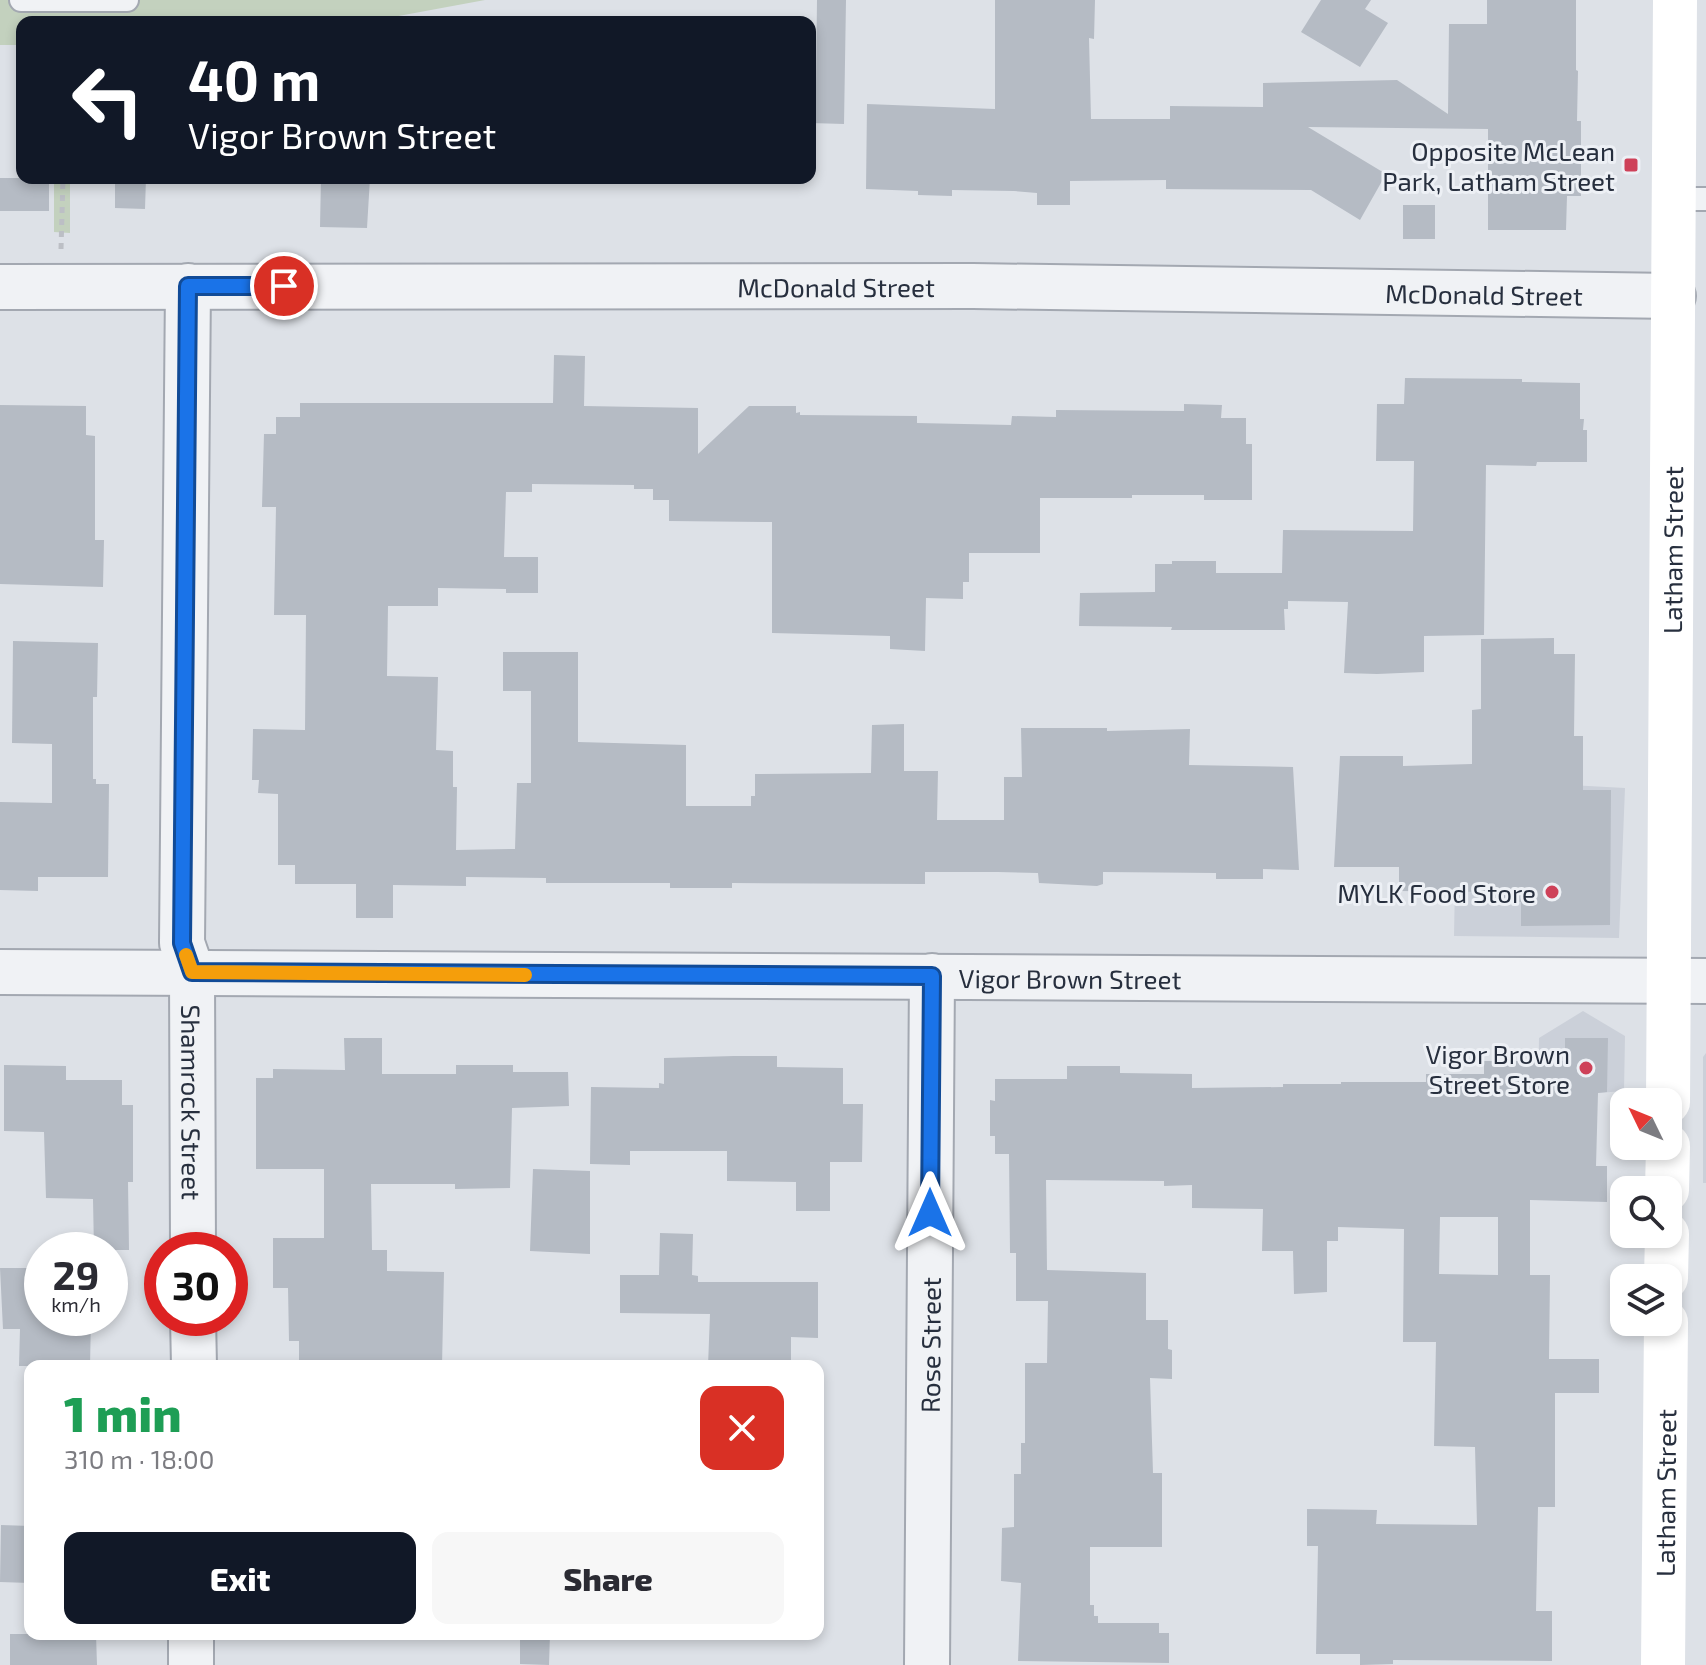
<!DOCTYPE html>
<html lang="en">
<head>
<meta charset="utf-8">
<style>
	body { margin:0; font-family:"Exo 2",sans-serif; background:#f7f7f7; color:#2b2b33; height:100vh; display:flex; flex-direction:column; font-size:30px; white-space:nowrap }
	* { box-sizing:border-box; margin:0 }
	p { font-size:26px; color:#7c7c81 }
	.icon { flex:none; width:44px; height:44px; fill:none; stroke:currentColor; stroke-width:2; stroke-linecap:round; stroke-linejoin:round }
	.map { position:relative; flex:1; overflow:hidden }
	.drawer { position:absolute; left:24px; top:1360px; width:800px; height:280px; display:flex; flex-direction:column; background:#fff; border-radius:16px; box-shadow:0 4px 12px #0003 }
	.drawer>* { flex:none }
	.top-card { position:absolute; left:16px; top:16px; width:800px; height:168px; border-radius:16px; box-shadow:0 4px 12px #0003; background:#111827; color:#fff; overflow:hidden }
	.needle { width:52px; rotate:313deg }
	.fabs { position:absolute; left:1610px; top:1088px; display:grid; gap:16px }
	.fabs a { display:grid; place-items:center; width:72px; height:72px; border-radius:16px; background:#fff; box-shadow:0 4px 12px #0003; font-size:40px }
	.speed { position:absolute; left:24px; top:1232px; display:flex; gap:16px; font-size:40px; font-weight:700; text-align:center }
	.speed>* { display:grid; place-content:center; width:104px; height:104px; border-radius:50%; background:#fff; box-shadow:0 4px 12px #0003; line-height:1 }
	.speed small { font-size:20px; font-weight:400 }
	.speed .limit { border:12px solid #d22; background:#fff; color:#111 }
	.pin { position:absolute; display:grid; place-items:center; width:68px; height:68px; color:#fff; margin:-34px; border:4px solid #fff; border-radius:50%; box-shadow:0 2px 8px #0007 }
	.me { position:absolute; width:88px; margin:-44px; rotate:0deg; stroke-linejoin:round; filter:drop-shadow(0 0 6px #0008) }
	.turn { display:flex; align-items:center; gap:28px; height:168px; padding:0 40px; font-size:36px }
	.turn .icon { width:104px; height:104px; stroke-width:2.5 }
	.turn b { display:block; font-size:56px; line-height:68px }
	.round { display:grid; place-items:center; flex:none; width:84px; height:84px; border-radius:16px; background:#f7f7f7 }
	.summary { display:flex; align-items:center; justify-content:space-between; height:136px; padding:0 40px }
	h1 { font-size:48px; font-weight:800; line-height:60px; color:#1e9e55 }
	.cta { display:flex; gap:16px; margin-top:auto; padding:16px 40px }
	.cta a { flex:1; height:92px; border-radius:16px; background:#111827; color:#fff; font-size:32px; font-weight:800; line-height:92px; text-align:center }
	.cta a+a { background:#f7f7f7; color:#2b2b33 }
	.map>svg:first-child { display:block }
	.built { fill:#cbd0d9 }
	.green { fill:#c3d1be }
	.building { fill:#b5bbc4; fill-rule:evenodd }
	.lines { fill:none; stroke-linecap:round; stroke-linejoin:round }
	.service-casing { stroke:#a3a8b1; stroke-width:26 }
	.minor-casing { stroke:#a3a8b1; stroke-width:48 }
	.path { stroke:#bcbfc5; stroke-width:5; stroke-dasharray:6 6; stroke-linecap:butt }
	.service { stroke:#f0f2f5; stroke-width:22 }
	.minor { stroke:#f0f2f5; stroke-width:44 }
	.secondary { stroke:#fff; stroke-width:44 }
	.route-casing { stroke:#114b97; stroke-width:20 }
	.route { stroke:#1a73e8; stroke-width:14 }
	.slow { stroke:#f59e0b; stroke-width:14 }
	.poi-dot { fill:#ce4159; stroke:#edf0f5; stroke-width:3 }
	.labels { text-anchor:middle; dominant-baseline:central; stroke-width:6; stroke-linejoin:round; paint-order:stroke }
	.poi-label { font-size:26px; fill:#272f3e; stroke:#edf0f5; text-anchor:end }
	.street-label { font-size:26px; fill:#272f3e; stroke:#edf0f5 }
</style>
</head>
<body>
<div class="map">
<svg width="1706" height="1665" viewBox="0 0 1706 1665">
	<rect width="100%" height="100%" fill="#dde1e7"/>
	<!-- built -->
	<path class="built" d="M 1457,779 L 1625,788 L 1619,938 L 1454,936 Z
		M 1583,1011 L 1625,1036 L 1624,1091 L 1598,1093 L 1538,1090 L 1539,1038 Z
		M 1706,1053 L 1706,1183 L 1703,1183 L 1703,1057 Z"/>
	<!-- green -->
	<path class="green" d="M 0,0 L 485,0 L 366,22 L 22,22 L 22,45 L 0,45 Z
		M 54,178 L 70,178 L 70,233 L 54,232 Z"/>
	<!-- building -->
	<path class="building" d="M 817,0 L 846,0 L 844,124 L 810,123 L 810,85 L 816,86 Z
		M 995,0 L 1095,0 L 1094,39 L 1089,38 L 1091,119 L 1170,119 L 1170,106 L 1263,107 L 1263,83 L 1397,80 L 1448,114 L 1449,24 L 1487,24 L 1487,0 L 1576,0 L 1576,70 L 1578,71 L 1577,121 L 1581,121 L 1581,196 L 1567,196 L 1566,230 L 1488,230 L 1488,129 L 1308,127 L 1386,174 L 1360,220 L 1311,190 L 1166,189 L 1166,180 L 1070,181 L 1070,205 L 1037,205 L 1037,193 L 1014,191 L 952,190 L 952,196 L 918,195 L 918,191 L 866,189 L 867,104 L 995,109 Z
		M 1321,0 L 1371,0 L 1365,9 L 1388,23 L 1360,67 L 1301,32 Z
		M 0,178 L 49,178 L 49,211 L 0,211 Z
		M 115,178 L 146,178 L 145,209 L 115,208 Z
		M 321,178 L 370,178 L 367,228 L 320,227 Z
		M 1403,205 L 1435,205 L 1435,239 L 1403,239 Z
		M 554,355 L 585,356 L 584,406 L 698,408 L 698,454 L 749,406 L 796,406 L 796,413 L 800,412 L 800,415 L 917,416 L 917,423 L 1011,425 L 1012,416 L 1056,417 L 1056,410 L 1184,411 L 1184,404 L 1222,405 L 1221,418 L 1246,418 L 1246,444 L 1252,444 L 1252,500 L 1204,500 L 1204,495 L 1132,495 L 1132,498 L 1040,498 L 1040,553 L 969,553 L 969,582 L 963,582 L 963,599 L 926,598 L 925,651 L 890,649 L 890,636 L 772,633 L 772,522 L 669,521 L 669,500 L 653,500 L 653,489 L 634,489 L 634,485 L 532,484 L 532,492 L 506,492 L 504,557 L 538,557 L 538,593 L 506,593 L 506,589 L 438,588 L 438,606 L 388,606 L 387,676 L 438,677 L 436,750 L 453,751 L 453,787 L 457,787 L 456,850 L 515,849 L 517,783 L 531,783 L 531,691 L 503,691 L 503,652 L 578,652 L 578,742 L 686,745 L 686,806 L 751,806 L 751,796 L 755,796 L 755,774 L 871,773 L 872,725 L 904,724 L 904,771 L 938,771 L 937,820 L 1004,820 L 1004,777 L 1022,777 L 1021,728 L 1107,728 L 1107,731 L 1190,729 L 1189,765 L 1293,767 L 1299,870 L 1263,869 L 1263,879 L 1216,879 L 1216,873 L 1103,872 L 1103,884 L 1097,886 L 1039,883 L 1038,873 L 998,872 L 925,872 L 925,884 L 732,883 L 732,888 L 670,888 L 670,883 L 546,883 L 546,878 L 466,877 L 466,886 L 393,885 L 393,918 L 356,918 L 356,884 L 295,884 L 295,865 L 278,865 L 278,794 L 258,793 L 259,780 L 252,780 L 253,729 L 305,730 L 306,615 L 274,615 L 276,507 L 262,507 L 264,434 L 276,434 L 276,417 L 300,417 L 300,403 L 553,403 Z
		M 1405,378 L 1522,379 L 1522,382 L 1580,383 L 1580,419 L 1584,419 L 1583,430 L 1587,430 L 1587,462 L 1537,462 L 1536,466 L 1486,465 L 1484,635 L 1424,636 L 1424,672 L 1377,674 L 1344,673 L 1348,602 L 1288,601 L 1288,609 L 1284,609 L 1285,630 L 1171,630 L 1172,627 L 1079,626 L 1080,593 L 1155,592 L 1155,564 L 1172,564 L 1172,561 L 1216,561 L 1216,573 L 1282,573 L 1283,530 L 1413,531 L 1414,461 L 1376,461 L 1377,404 L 1404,404 Z
		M 0,405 L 86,406 L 86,435 L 95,436 L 95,540 L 104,540 L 103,587 L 0,584 Z
		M 1554,638 L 1554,654 L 1575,654 L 1574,736 L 1583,736 L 1583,790 L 1611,790 L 1610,925 L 1521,926 L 1521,902 L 1495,902 L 1494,892 L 1399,891 L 1399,867 L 1334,867 L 1340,756 L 1403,756 L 1403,766 L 1472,764 L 1472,710 L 1481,709 L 1481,639 Z
		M 13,641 L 98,643 L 97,697 L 93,697 L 93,779 L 96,779 L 96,784 L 109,784 L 108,877 L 38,877 L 38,891 L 0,890 L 0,802 L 52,803 L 52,744 L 12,743 Z
		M 344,1038 L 382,1038 L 382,1074 L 456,1074 L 456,1065 L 513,1065 L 513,1072 L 568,1072 L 569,1106 L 512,1108 L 510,1188 L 455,1189 L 455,1184 L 371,1184 L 372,1250 L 387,1250 L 387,1271 L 444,1272 L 442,1366 L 299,1366 L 299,1341 L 289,1341 L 288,1288 L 273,1288 L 273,1238 L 324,1238 L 324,1169 L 256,1169 L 256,1078 L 273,1078 L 273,1069 L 345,1070 Z
		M 1565,1038 L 1608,1038 L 1607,1092 L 1598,1093 L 1596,1166 L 1607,1166 L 1607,1202 L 1530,1200 L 1530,1275 L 1550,1275 L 1549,1359 L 1599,1359 L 1599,1393 L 1555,1393 L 1555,1507 L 1538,1507 L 1536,1611 L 1552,1611 L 1552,1661 L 1393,1660 L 1393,1664 L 1360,1665 L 1360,1654 L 1316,1654 L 1318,1546 L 1307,1546 L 1307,1509 L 1377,1510 L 1376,1524 L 1477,1525 L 1475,1447 L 1434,1446 L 1436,1342 L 1403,1342 L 1404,1229 L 1338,1227 L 1338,1241 L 1327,1241 L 1327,1292 L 1294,1294 L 1293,1251 L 1262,1251 L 1263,1209 L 1192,1208 L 1192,1185 L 1164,1186 L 1164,1181 L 1046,1180 L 1047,1270 L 1146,1273 L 1146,1320 L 1168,1320 L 1168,1349 L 1172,1350 L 1172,1379 L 1150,1378 L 1153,1473 L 1162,1473 L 1162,1547 L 1090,1547 L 1090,1605 L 1094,1605 L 1094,1616 L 1098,1616 L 1098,1623 L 1159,1623 L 1159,1633 L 1169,1633 L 1169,1663 L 1018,1661 L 1021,1583 L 1001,1581 L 1002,1528 L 1014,1527 L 1014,1474 L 1021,1474 L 1021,1443 L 1025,1443 L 1025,1363 L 1047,1363 L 1048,1301 L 1016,1301 L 1016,1253 L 1010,1253 L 1009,1154 L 995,1154 L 995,1136 L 990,1136 L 990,1100 L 995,1101 L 995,1079 L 1067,1079 L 1067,1066 L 1120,1066 L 1120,1073 L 1192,1074 L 1192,1088 L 1283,1087 L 1283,1084 L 1341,1084 L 1341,1082 L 1426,1082 L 1426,1074 L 1484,1074 L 1484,1061 L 1565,1061 ZM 1440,1217 L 1498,1217 L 1498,1275 L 1439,1274 Z
		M 734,1056 L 777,1056 L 777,1067 L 843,1068 L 843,1104 L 863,1104 L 862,1162 L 830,1162 L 830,1211 L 796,1211 L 796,1182 L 727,1181 L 727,1151 L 630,1151 L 630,1165 L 590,1164 L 591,1087 L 659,1088 L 659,1083 L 664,1084 L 664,1058 Z
		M 4,1065 L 66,1066 L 66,1080 L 122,1080 L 122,1105 L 133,1105 L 133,1182 L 128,1182 L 129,1250 L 94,1250 L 93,1199 L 46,1198 L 44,1132 L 4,1131 Z
		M 533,1169 L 590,1171 L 590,1254 L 530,1251 Z
		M 660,1233 L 693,1234 L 692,1275 L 698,1276 L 698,1282 L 818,1282 L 818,1338 L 791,1337 L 791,1366 L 708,1366 L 710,1314 L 620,1313 L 620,1275 L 659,1275 Z
		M 0,1268 L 42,1268 L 42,1318 L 91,1318 L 90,1366 L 19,1366 L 20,1329 L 3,1329 Z
		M 1,1525 L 30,1526 L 30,1583 L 0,1582 Z
		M 10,1634 L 96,1634 L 97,1665 L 10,1665 Z
		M 520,1634 L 550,1634 L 549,1665 L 520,1664 Z"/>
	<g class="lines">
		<!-- service casing -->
		<g class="service-casing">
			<path id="service" d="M 21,0 L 127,0
				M 1673,199 L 1706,199"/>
		</g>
		<!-- minor casing -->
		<g class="minor-casing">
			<g id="minor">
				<path id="s1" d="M 188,286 L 182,943 L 192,972 L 193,1250"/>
				<path id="s2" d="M 0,287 L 973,286 L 1673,296"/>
				<path id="s3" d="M 0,972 L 1706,981"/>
				<path d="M 193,1318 L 194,1366"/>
				<path d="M 191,1665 L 191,1634"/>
				<path id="s4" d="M 927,1665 L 932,976"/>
			</g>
		</g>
		<!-- path -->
		<path class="path" d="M 61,249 L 63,178"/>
		<!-- service -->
		<use href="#service" class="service"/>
		<!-- minor -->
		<use href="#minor" class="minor"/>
		<!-- secondary -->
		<g class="secondary">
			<path id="s5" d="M 1668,1102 L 1675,0"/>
			<path d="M 1667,1190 L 1668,1146"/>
			<path d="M 1666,1278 L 1667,1234"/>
			<path id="s6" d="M 1663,1665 L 1666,1322"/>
		</g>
	</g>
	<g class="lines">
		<!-- route casing -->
		<g class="route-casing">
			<path id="route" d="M 284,286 L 188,286 L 182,943 L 192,972 L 932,976 L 930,1213"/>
		</g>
		<!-- route -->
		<use href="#route" class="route"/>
		<!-- slow -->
		<path class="slow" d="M 186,955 L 192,972 L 525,975"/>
	</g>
	<!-- markers -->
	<g class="poi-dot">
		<rect x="1623" y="157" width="16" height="16" rx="4"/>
		<circle cx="1552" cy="892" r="8"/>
		<circle cx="1586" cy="1068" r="8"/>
	</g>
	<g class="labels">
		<!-- poi labels -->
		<g class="poi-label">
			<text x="1615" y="150">Opposite McLean<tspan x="1615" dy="30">Park, Latham Street</tspan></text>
			<text x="1536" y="892">MYLK Food Store</text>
			<text x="1570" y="1053">Vigor Brown<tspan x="1570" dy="30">Street Store</tspan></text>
		</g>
		<!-- street labels -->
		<g class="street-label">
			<text stroke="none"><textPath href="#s2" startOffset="836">McDonald Street</textPath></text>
			<text stroke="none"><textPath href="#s2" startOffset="1484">McDonald Street</textPath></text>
			<text stroke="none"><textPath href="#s5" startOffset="552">Latham Street</textPath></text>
			<text stroke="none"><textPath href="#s3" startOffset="1070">Vigor Brown Street</textPath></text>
			<text stroke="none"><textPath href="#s1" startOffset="818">Shamrock Street</textPath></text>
			<text stroke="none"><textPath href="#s4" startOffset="320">Rose Street</textPath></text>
			<text stroke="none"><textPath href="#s6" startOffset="172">Latham Street</textPath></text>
		</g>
	</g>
</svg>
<div class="fabs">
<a><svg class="needle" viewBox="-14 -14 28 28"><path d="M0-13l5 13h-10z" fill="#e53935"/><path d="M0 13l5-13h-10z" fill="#7c7c81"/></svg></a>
<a><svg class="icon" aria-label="search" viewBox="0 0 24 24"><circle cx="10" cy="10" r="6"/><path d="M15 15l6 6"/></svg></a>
<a><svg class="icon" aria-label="layers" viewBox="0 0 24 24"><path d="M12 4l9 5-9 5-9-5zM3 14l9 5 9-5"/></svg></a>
</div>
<div class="speed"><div>29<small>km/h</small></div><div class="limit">30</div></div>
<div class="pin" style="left:284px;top:286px;background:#d93025"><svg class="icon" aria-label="arrive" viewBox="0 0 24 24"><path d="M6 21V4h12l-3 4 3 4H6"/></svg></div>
<svg class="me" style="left:930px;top:1213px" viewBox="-20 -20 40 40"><path d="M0-17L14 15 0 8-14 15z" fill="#1a73e8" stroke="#fff" stroke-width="4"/></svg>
<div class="top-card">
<div class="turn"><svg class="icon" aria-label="left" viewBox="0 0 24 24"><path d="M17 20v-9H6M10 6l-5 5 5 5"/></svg><div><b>40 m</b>Vigor Brown Street</div></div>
</div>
<section class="drawer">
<div class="summary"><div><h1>1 min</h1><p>310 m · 18:00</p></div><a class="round" style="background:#d93025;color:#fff"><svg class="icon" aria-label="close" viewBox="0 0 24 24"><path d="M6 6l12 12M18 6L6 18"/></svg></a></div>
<div class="cta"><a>Exit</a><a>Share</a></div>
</section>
</div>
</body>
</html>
